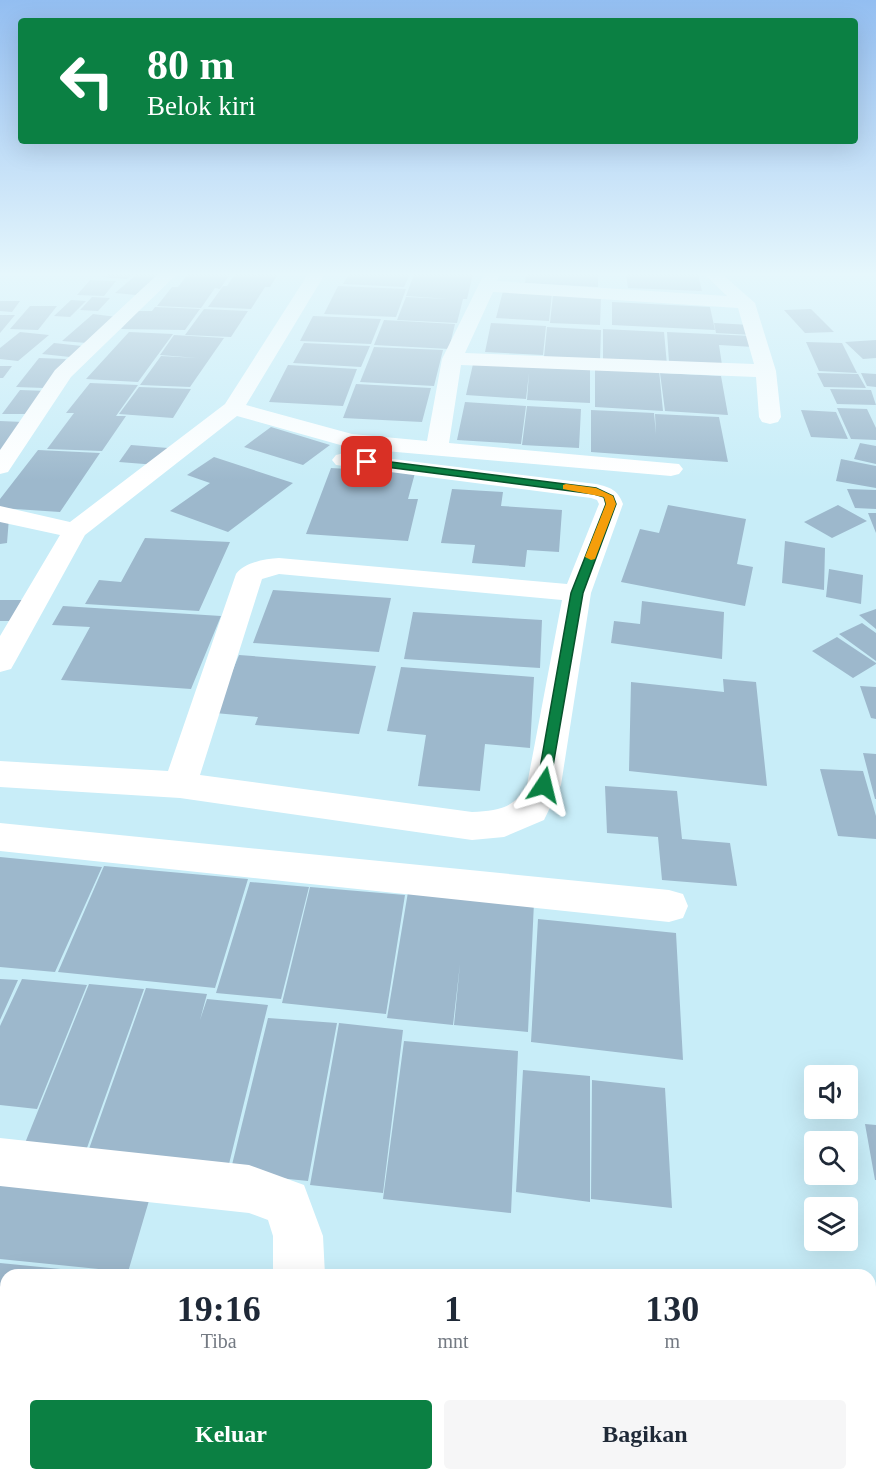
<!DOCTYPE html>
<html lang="id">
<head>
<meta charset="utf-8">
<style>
	body { margin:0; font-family:"Times New Roman",serif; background:#f6f6f7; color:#1f2937; height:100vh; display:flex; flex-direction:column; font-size:22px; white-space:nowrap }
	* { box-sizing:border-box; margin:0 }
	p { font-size:20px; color:#747a83 }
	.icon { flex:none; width:33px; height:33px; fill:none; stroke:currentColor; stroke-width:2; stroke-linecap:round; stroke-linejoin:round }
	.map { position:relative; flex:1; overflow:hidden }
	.side { position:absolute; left:0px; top:1269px; width:876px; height:212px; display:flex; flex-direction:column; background:#fff; border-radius:18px 18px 0 0; box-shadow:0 6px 24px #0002 }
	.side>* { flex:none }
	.hud { position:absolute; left:18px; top:18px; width:840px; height:126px; border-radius:6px; box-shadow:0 6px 24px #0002; background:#0b8043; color:#fff; overflow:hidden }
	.tools { position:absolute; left:804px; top:1065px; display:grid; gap:12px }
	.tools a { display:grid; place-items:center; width:54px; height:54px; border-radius:6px; background:#fff; box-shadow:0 6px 24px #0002; font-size:30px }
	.pin { position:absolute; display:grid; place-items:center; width:51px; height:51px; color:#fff; margin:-26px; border-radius:12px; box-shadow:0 3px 9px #0006 }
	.me { position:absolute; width:66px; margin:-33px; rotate:10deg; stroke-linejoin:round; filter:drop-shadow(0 0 4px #0008) }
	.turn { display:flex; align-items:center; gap:21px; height:126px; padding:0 30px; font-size:27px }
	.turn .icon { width:78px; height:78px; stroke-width:2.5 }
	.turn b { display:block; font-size:42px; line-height:51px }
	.eta { display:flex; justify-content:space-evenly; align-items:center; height:102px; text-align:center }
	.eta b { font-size:36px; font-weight:800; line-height:42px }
	.primary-button { display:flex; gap:12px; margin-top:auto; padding:12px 30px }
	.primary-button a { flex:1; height:69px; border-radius:6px; background:#0b8043; color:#fff; font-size:24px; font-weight:800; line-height:69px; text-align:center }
	.primary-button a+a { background:#f6f6f7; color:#1f2937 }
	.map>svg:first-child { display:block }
	.building { fill:#9db8cc }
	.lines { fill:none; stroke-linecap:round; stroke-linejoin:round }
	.minor { fill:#fff; fill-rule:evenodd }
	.route { fill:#0b8043; stroke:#07532c; stroke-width:1.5 }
	.slow { fill:#f59e0b }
</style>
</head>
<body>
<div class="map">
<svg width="876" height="1480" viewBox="0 0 876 1480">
	<rect width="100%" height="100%" fill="#c8edf8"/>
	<!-- building -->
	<path class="building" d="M 108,274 L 133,274 L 127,279 L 104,277 Z
		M 137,274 L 159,274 L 136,295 L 115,293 Z
		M 188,274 L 230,274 L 220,289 L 215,288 L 201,308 L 157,306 L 172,287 L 178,287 Z
		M 235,274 L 278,274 L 270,287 L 265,287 L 251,309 L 208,307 L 223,286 L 227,286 Z
		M 349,274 L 410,274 L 404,287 L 343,284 Z
		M 414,274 L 473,274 L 467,299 L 463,299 L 457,323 L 397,320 L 406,297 L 449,299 L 406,296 Z
		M 526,274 L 598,274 L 598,287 L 525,283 Z
		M 626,274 L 698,274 L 702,291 L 628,288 Z
		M 90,280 L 116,281 L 104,296 L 77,295 Z
		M 338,286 L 406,289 L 396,317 L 324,314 Z
		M 503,291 L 552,293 L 549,321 L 496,318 Z
		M 553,295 L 601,297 L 600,325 L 550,323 Z
		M 92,297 L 110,298 L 98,311 L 80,310 Z
		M 71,300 L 86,301 L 70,317 L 54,316 Z
		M 0,301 L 20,301 L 12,312 L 0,311 Z
		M 612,302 L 710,307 L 715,330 L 612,325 Z
		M 30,306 L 57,306 L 38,330 L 10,329 Z
		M 155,307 L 200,309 L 185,330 L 121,329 L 137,311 L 152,311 Z
		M 204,309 L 248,311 L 231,337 L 185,335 Z
		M 811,309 L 834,332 L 805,333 L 784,310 Z
		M 93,314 L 117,317 L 87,343 L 62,341 Z
		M 0,315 L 15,315 L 0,333 Z
		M 313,316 L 381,319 L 371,344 L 300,341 Z
		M 384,320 L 455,324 L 449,349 L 374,345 Z
		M 491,323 L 546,326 L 543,355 L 485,352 Z
		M 714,323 L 751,325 L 753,335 L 716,333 Z
		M 547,327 L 601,330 L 600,360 L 544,357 Z
		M 603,329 L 664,332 L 667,365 L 603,361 Z
		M 20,332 L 49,335 L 18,361 L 0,359 L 0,348 Z
		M 129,332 L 173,334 L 138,382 L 86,379 Z
		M 667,332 L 752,336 L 754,347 L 719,345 L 722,365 L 669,362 Z
		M 174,335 L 224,338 L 190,387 L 140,385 L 161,356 L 197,358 L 160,355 Z
		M 876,340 L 876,358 L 863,359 L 845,342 Z
		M 806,342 L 842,343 L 857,373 L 819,371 Z
		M 54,343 L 82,346 L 70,357 L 42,354 Z
		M 304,343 L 370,346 L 361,367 L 293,363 Z
		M 374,347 L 443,350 L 434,386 L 360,382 Z
		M 39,358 L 66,359 L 44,388 L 16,387 Z
		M 473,364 L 590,369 L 590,403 L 527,400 L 529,373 L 526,399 L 466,395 Z
		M 288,365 L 357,369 L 343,406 L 269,402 Z
		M 0,366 L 12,366 L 3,378 L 0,378 Z
		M 595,367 L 659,370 L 663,411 L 595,407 Z
		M 660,373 L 721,376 L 728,415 L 665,411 Z
		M 817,373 L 858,374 L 866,388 L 824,387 Z
		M 861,373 L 876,374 L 876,387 L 867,386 Z
		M 90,383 L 138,385 L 116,416 L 126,416 L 102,451 L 47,449 L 74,413 L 66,413 Z
		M 356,384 L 431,388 L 422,422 L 343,418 Z
		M 139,387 L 191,389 L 173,418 L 119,414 Z
		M 830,389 L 871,390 L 876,405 L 837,404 Z
		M 20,390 L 48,391 L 30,414 L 2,414 Z
		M 465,402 L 526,406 L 521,444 L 457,440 Z
		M 527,406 L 581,409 L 579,448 L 522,445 Z
		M 837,408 L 867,409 L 876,428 L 876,440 L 851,439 Z
		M 591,410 L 654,413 L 656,434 L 655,414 L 719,417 L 728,462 L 591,452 Z
		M 801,410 L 836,412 L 848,439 L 811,437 Z
		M 0,421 L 23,422 L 0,453 Z
		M 271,427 L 330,445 L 303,465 L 244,447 Z
		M 860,443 L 876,446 L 876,464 L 854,459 Z
		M 131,445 L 168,448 L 157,465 L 119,462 Z
		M 38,450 L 100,453 L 60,512 L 0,508 L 0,499 Z
		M 214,457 L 293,483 L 228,532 L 170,511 L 210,483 L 187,475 Z
		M 841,459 L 876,466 L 876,488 L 836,481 Z
		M 331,468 L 415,473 L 408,499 L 418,499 L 408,541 L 306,534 Z
		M 452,489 L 503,492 L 501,506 L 562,510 L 559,552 L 527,550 L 525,567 L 472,563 L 475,545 L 441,543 Z
		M 847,489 L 876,490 L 876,509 L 855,508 Z
		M 668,505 L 746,519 L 737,564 L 753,567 L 745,606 L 621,582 L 640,529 L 659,533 Z
		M 838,505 L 867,521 L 832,538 L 804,522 Z
		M 868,513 L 876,513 L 876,533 Z
		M 9,518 L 7,543 L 0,544 L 0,520 Z
		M 145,538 L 230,542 L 199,611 L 85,604 L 99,580 L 121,582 Z
		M 785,541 L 825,548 L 824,590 L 782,583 Z
		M 829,569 L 863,575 L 861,604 L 826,597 Z
		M 273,590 L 391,598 L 379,652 L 253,643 Z
		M 0,600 L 27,600 L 17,621 L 0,621 Z
		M 642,601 L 724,612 L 722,659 L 611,643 L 614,621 L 640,624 Z
		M 63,606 L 221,616 L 191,689 L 61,680 L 90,627 L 52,625 Z
		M 876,609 L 876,629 L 859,615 Z
		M 413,612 L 542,620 L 540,668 L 404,659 Z
		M 862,623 L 876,633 L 876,661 L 839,634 Z
		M 837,637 L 876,663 L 876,664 L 853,678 L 812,651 Z
		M 239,655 L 376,666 L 359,734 L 255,725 L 258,717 L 215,713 Z
		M 401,667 L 534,677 L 530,748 L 485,744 L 480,791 L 418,786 L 426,735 L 387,731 Z
		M 723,679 L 756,682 L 767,786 L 629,771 L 631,682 L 724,692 Z
		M 860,686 L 876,687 L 876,719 L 871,718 Z
		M 863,753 L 876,754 L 876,799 L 875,799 Z
		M 820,769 L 863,771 L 876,816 L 876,839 L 838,836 Z
		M 605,786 L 677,791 L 682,839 L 730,843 L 737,886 L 662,880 L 658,837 L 607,833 Z
		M 0,857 L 102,867 L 55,972 L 0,967 Z
		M 104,866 L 248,879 L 215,988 L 58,972 Z
		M 250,882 L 309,887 L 281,999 L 216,993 Z
		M 310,887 L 405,895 L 386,1014 L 282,1003 Z
		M 408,892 L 534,902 L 528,1032 L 454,1025 L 460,964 L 453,1025 L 387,1018 Z
		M 538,919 L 676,933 L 683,1060 L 531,1042 Z
		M 0,979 L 18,980 L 0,1020 Z
		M 22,979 L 87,985 L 37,1109 L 0,1105 L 0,1026 Z
		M 89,984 L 144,989 L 83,1159 L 21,1153 Z
		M 146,988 L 207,994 L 200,1020 L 207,999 L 268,1005 L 229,1164 L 89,1149 Z
		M 268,1018 L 337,1023 L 308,1181 L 230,1173 Z
		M 339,1023 L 403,1030 L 383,1193 L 310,1185 Z
		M 404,1041 L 518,1051 L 511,1213 L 383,1199 Z
		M 523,1070 L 590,1076 L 590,1202 L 516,1192 Z
		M 592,1080 L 665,1088 L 672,1208 L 591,1199 Z
		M 865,1124 L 876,1125 L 876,1180 L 875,1180 Z
		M 0,1173 L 153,1187 L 128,1272 L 0,1259 Z
		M 0,1263 L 101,1273 L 6,1275 L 6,1474 L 61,1474 L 59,1480 L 0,1480 Z
		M 132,1269 L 176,1273 L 176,1275 L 131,1275 Z
		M 870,1351 L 876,1353 L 876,1480 L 847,1480 L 847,1474 L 870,1474 Z
		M 69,1474 L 243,1474 L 242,1480 L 67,1480 Z"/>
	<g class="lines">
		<!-- minor -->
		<path class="minor" d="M 158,274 L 177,274 L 71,377 L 8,472 L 0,474 L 0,450 L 55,370 Z
			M 308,274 L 325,274 L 246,405 L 352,434 L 427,441 L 442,359 L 484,274 L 500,274 L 497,281 L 727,296 L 704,274 L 722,274 L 755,303 L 776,371 L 781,417 L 778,422 L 770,424 L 762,422 L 759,417 L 756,377 L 461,365 L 449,443 L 679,464 L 683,469 L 679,474 L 671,476 L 351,448 L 237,416 L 85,535 L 15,662 L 11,669 L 0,672 L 0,636 L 60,535 L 0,522 L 0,506 L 70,522 L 225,404 ZM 493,292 L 738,308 L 754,364 L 465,353 Z
			M 344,453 L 596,484 C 610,487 618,490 623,504 L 591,593 L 561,785 L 544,820 L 504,837 L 472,840 L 180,798 L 0,787 L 0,761 L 168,771 L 236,574 C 245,562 265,559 279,558 L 567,584 L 599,504 L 597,500 L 591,498 L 336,465 L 332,460 L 336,455 ZM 279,574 L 562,600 L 527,785 C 513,810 498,810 472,812 L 200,775 L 262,579 Z
			M 0,823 L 669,890 L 683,894 L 688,906 L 683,918 L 669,922 L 0,851 Z
			M 0,1138 L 249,1165 L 304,1185 L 323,1236 L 325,1275 L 273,1275 L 273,1236 L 268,1220 L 249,1213 L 0,1186 Z
			M 239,1474 L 297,1474 L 296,1480 L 238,1480 Z"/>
	</g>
	<!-- sky -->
	<linearGradient id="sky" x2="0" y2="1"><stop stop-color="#93bef1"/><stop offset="0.57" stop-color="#e6f7fc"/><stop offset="1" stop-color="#e6f7fc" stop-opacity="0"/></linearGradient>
	<rect width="876" height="481" fill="url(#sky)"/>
	<!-- route -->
	<path class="route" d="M 367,459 L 596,488 L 613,496 L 616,504 L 583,593 L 549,789 L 544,790 L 537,785 L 571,593 L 606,504 L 604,497 L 594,494 L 363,464 L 362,462 Z"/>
	<!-- slow -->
	<path class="slow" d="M 566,484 L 596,488 L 613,496 L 616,504 L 595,559 L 591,560 L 585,557 L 606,504 L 604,497 L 563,489 L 563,485 Z"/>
</svg>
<div class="tools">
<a><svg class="icon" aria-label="sound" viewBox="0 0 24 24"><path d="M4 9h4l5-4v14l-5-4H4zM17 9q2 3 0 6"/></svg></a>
<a><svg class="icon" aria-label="search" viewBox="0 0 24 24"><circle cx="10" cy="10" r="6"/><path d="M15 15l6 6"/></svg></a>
<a><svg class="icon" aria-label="layers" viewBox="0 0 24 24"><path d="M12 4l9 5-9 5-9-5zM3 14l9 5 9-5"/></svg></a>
</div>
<div class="pin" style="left:367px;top:462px;background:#d93025"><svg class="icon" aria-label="arrive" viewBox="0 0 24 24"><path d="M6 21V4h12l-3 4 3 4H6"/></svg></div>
<svg class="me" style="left:544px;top:785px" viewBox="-20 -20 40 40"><path d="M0-17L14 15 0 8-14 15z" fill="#0b8043" stroke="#fff" stroke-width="4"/></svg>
<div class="hud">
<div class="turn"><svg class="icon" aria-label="left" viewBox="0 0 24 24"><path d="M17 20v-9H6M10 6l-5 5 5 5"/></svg><div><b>80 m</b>Belok kiri</div></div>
</div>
<section class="side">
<div class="eta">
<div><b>19:16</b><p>Tiba</p></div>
<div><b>1</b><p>mnt</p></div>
<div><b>130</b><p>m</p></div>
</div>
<div class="primary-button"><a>Keluar</a><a>Bagikan</a></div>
</section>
</div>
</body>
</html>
